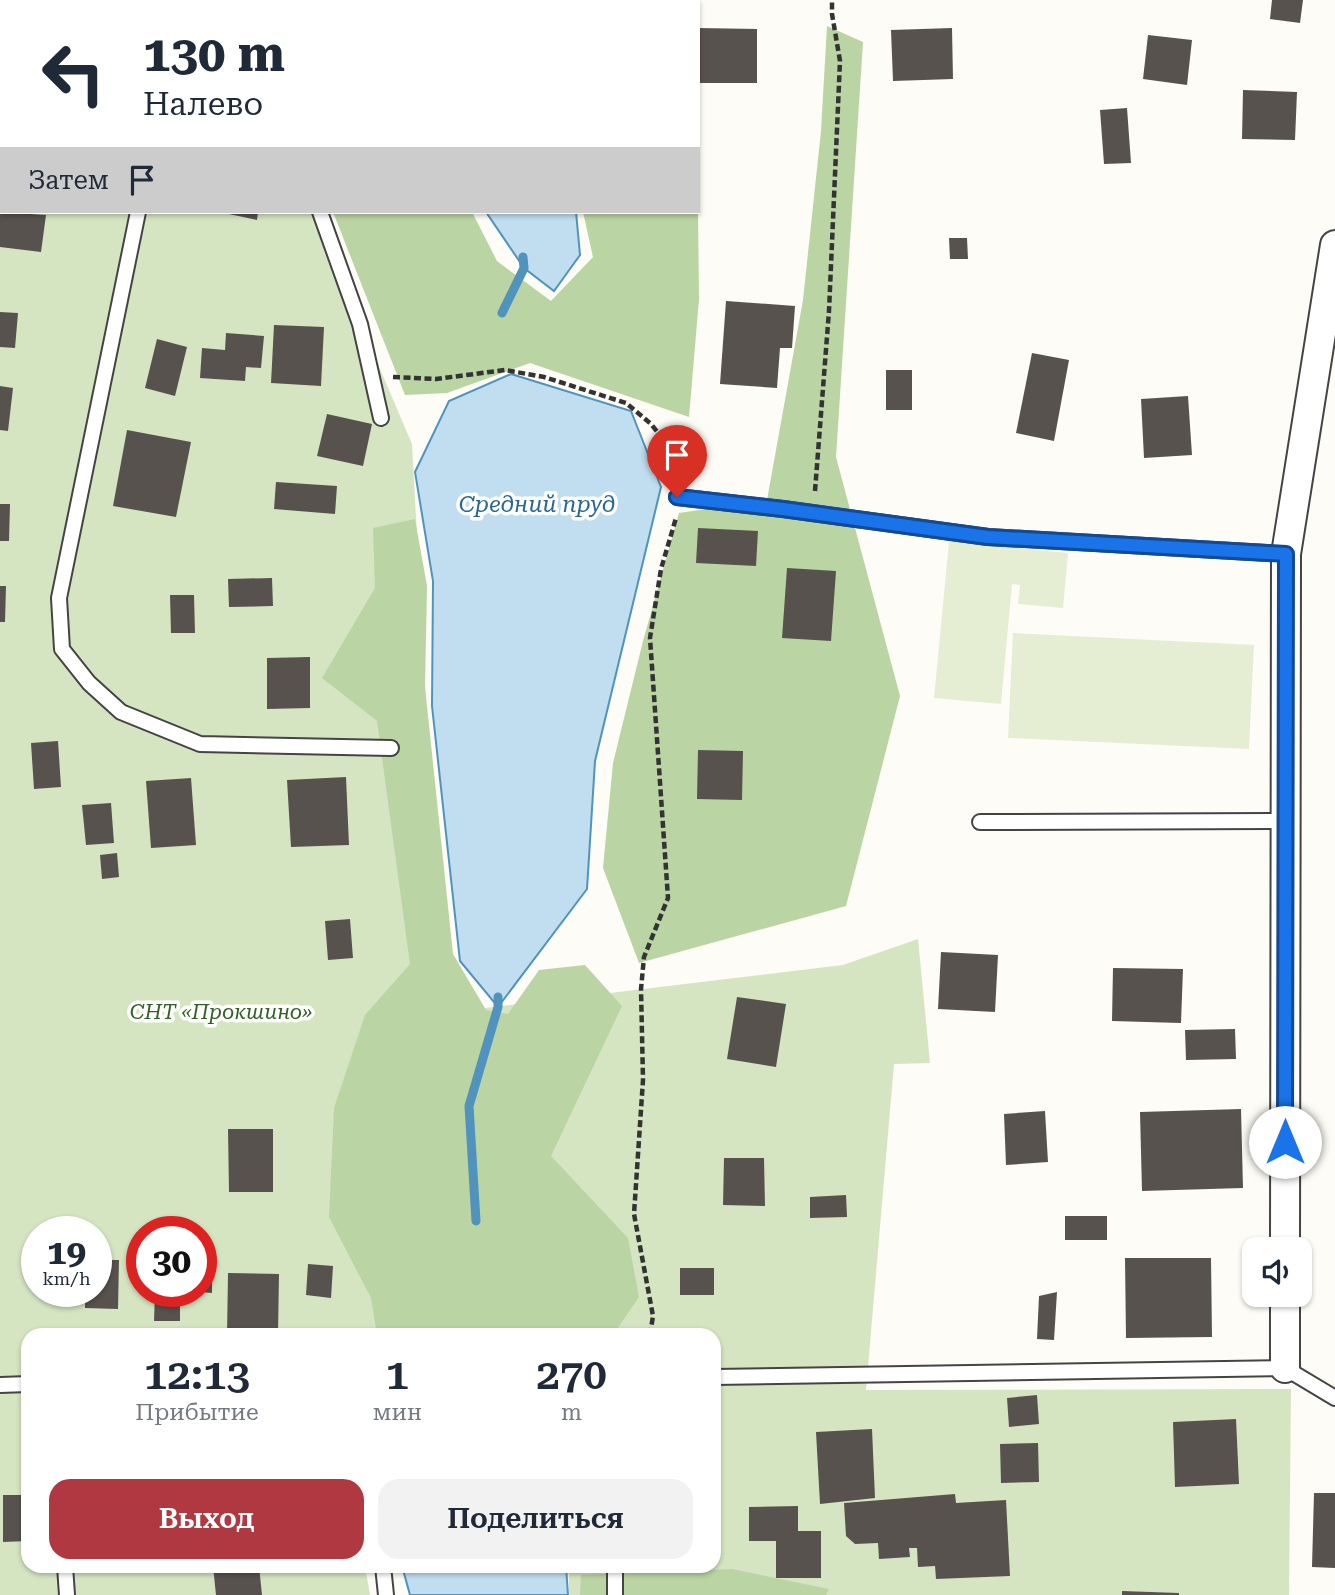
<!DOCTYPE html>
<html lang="ru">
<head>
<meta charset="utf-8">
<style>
	body { margin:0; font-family:"Roboto Serif",serif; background:#f2f2f3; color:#1f2937; height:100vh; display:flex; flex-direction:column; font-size:26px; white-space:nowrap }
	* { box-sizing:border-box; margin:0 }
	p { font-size:23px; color:#747a83 }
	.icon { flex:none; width:38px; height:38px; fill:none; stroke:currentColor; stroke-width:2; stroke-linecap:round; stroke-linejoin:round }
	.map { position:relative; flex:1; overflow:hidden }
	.details { position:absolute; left:21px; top:1328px; width:700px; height:245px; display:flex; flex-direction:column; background:#fff; border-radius:21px; box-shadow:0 2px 5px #0004 }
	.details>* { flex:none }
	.top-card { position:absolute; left:0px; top:0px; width:700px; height:214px; box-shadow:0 2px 5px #0004; background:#fff; color:#1f2937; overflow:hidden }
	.buttons { position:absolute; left:1242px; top:1237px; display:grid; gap:14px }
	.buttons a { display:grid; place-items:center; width:70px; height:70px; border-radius:14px; background:#fff; box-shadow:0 2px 5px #0004; font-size:35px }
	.speed { position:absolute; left:21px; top:1216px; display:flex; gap:14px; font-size:35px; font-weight:700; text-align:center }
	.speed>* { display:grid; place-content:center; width:91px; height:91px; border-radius:50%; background:#fff; box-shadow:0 2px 5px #0004; line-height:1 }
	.speed small { font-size:18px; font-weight:400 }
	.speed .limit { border:10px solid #d22; background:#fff; color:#111 }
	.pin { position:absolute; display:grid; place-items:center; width:60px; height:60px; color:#fff; margin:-72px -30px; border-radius:50% 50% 50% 0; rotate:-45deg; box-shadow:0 0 7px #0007 }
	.pin .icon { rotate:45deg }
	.me { position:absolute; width:77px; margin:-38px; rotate:0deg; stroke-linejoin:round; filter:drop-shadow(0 0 5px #0008) }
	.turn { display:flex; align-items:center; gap:24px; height:147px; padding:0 28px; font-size:32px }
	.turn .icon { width:91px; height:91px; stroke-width:2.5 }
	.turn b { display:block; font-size:49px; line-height:60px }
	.then { display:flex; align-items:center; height:66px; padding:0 28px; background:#0003; gap:14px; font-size:26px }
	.eta { display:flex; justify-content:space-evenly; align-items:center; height:119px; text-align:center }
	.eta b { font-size:42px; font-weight:600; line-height:49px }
	.cta { display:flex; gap:14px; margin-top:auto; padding:14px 28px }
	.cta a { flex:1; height:80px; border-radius:21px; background:#b03941; color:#fff; font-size:28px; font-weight:600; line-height:80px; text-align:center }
	.cta a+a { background:#f2f2f3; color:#1f2937 }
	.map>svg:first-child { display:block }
	.green { fill:#d5e5c2; fill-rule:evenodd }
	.forest { fill:#bad4a4 }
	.pitch { fill:#e5eed3 }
	.water { fill:#c0deef; stroke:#5093bd; stroke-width:2 }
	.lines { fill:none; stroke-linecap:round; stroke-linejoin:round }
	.stream { stroke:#5093bd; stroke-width:9 }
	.building { fill:#58524e }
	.service-casing { stroke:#444; stroke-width:18 }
	.minor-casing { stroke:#444; stroke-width:32 }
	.path { stroke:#333; stroke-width:4.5; stroke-dasharray:7 3.5; stroke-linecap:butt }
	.service { stroke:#fff; stroke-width:14 }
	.minor { stroke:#fff; stroke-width:28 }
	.route-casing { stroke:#114b97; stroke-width:18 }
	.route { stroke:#1a73e8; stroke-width:12 }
	.labels { text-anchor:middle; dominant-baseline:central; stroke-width:7; stroke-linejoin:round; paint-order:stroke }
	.park-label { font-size:21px; font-style:italic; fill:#356128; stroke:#fff }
	.water-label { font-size:23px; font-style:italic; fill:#286794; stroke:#fff }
</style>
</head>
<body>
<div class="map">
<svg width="1335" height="1595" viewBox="0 0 1335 1595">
	<rect width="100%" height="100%" fill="#fefcf6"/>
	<!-- green -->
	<path class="green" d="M 0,0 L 340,0 L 2,2 L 2,212 L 313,212 L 412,444 L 443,1013 L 843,965 L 918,939 L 930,1063 L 894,1064 L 866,1390 L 1291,1389 L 1289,1595 L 569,1595 L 569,1566 L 714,1566 L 714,1335 L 28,1335 L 28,1566 L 365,1566 L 370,1595 L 0,1595 ZM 37,1232 L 96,1232 L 96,1292 L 37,1292 ZM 142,1232 L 201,1232 L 201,1292 L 142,1292 Z"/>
	<!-- forest -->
	<path class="forest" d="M 827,26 L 863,42 L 836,457 L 900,696 L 846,906 L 639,963 L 603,868 L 613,763 L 643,641 L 679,513 L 767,500 L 803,300 L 821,131 Z
		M 333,212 L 472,212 L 497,261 L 551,301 L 593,257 L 583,212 L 698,212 L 699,299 L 689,417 L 530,363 L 447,393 L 405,395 Z
		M 415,519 L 427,586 L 425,687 L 453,954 L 486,1010 L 508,1014 L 539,970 L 585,965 L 622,1006 L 551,1156 L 628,1238 L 639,1297 L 613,1335 L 377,1335 L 371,1298 L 329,1217 L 334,1108 L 365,1015 L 410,964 L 377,721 L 322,678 L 375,588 L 373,528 Z
		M 732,1569 L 829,1589 L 826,1595 L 580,1595 L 581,1575 Z"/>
	<!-- pitch -->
	<path class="pitch" d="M 949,541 L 1068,553 L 1063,608 L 1018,604 L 1020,585 L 1012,584 L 1001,704 L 934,698 Z
		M 1013,633 L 1254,645 L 1249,749 L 1008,738 Z"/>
	<!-- water -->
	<path class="water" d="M 486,212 L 576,212 L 580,255 L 554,291 L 524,268 Z
		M 511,374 L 631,411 L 661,487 L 595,761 L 587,889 L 498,1007 L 460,961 L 432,706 L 433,581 L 415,472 L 449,401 Z
		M 402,1566 L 566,1566 L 568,1595 L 410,1595 Z"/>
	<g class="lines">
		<!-- stream -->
		<path class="stream" d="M 502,313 L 524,268 L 523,257
			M 476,1221 L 469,1106 L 498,1007 L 498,997"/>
	</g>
	<!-- building -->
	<path class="building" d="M 1272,0 L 1303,0 L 1300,23 L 1270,19 Z
		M 698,28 L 757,29 L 757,83 L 698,83 Z
		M 952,28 L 953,79 L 893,81 L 891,30 Z
		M 1148,35 L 1192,40 L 1187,85 L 1143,79 Z
		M 1243,90 L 1297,92 L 1295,140 L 1242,139 Z
		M 1127,108 L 1131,163 L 1104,164 L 1100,110 Z
		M 0,212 L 46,215 L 41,252 L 0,247 Z
		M 230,212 L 258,212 L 257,220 L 229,214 Z
		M 949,238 L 967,238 L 968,259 L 950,259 Z
		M 726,301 L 795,306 L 792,348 L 780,348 L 777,388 L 720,384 Z
		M 0,312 L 18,313 L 15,348 L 0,347 Z
		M 274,325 L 324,327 L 321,386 L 271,383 Z
		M 226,333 L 264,336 L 261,368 L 246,367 L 245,381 L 200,378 L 202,348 L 225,350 Z
		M 157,339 L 187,347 L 175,396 L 145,388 Z
		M 1032,353 L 1069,360 L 1054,441 L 1016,433 Z
		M 886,370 L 912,370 L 912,410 L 886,410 Z
		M 0,386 L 13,388 L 8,431 L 0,430 Z
		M 1188,396 L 1192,455 L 1144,458 L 1141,399 Z
		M 327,414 L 372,424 L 363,466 L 317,456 Z
		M 127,430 L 191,442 L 176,517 L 113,506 Z
		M 276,482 L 337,486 L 335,514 L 274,509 Z
		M 0,504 L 10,504 L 9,541 L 0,541 Z
		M 698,528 L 758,531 L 756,566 L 696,563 Z
		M 787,568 L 836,571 L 831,641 L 782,638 Z
		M 272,578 L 273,606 L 229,607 L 228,579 Z
		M 0,586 L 6,586 L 5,622 L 0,622 Z
		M 170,595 L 194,595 L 195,633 L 171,633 Z
		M 310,657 L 310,708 L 267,709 L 267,658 Z
		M 58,741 L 61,787 L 34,789 L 31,743 Z
		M 698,750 L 743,751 L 742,800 L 697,799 Z
		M 346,777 L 349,845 L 291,847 L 287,780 Z
		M 191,778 L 196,845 L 151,848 L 146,781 Z
		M 111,803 L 114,843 L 86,845 L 82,805 Z
		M 117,853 L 119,877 L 102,879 L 100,855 Z
		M 350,919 L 353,958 L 328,960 L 325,921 Z
		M 941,952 L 998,955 L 995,1012 L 938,1009 Z
		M 1113,968 L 1183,969 L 1181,1023 L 1112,1021 Z
		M 737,997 L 786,1004 L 776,1067 L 727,1059 Z
		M 1235,1029 L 1236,1059 L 1186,1060 L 1185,1030 Z
		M 1241,1109 L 1243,1188 L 1142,1191 L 1140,1112 Z
		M 1045,1111 L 1048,1162 L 1006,1165 L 1004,1114 Z
		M 228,1129 L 273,1129 L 273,1192 L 229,1192 Z
		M 724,1158 L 764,1158 L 765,1206 L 723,1205 Z
		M 846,1195 L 847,1217 L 810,1218 L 810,1197 Z
		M 1065,1216 L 1107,1216 L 1107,1240 L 1065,1240 Z
		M 1125,1258 L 1211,1258 L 1212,1337 L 1126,1338 Z
		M 96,1260 L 119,1260 L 118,1309 L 85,1308 L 85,1292 L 96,1292 Z
		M 308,1264 L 333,1266 L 331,1298 L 306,1295 Z
		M 201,1267 L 212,1267 L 212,1293 L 201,1292 Z
		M 680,1268 L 714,1268 L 714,1295 L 680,1295 Z
		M 228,1273 L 279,1274 L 278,1335 L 227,1335 Z
		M 155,1292 L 180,1292 L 180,1321 L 154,1321 Z
		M 1057,1292 L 1054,1340 L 1037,1339 L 1039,1296 Z
		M 1037,1395 L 1039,1424 L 1009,1427 L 1007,1398 Z
		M 1236,1419 L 1239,1484 L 1175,1487 L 1173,1422 Z
		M 872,1429 L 875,1498 L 820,1504 L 816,1432 Z
		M 1038,1443 L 1039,1482 L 1001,1483 L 1000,1444 Z
		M 1314,1493 L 1335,1493 L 1335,1568 L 1312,1567 Z
		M 955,1494 L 956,1503 L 1006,1500 L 1010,1576 L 936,1579 L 935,1566 L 918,1567 L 917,1548 L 909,1548 L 910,1557 L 879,1559 L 878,1543 L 855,1544 L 846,1536 L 844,1503 Z
		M 3,1495 L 28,1495 L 28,1541 L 3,1542 Z
		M 798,1506 L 798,1531 L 821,1531 L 821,1578 L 776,1578 L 776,1541 L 749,1541 L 749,1507 Z
		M 213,1566 L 259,1566 L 262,1595 L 216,1595 Z
		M 1122,1591 L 1179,1593 L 1179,1595 L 1122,1595 Z"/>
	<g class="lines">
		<!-- service casing -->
		<g class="service-casing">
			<path id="service" d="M 181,2 L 181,0
				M 353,2 L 353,0
				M 138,212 L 59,598 L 62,649 L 89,683 L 121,712 L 200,744 L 391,748
				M 320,212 L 360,324 L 381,418
				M 677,497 L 783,509 L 988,537 L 1286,554
				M 980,822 L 1286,821
				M 714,1377 L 1285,1368 L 1335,1398
				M 0,1385 L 28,1384
				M 65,1566 L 67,1595
				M 383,1566 L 386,1595
				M 615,1595 L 615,1566"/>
		</g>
		<!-- minor casing -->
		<g class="minor-casing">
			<path id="minor" d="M 1285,1250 L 1286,554 L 1335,245
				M 1285,1368 L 1285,1295"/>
		</g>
		<!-- path -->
		<path class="path" d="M 393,377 L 436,379 L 505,370 L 544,377 L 626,403 L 651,424 L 667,444 L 678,477
			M 815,491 L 829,311 L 840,61 L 832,14 L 832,0
			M 650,1335 L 653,1316 L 634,1214 L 643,1080 L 641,989 L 644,957 L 668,898 L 650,638 L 661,569 L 676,518"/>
		<!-- service -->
		<use href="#service" class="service"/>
		<!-- minor -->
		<use href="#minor" class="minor"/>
	</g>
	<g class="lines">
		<!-- route casing -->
		<g class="route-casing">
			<path id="route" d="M 677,497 L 783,509 L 988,537 L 1286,554 L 1285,1142"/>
		</g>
		<!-- route -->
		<use href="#route" class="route"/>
	</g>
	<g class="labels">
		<!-- park labels -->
		<g class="park-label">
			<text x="221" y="1012">СНТ «Прокшино»</text>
		</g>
		<!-- water labels -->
		<g class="water-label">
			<text x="537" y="504">Средний пруд</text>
		</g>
	</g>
</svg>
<div class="buttons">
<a><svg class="icon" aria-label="sound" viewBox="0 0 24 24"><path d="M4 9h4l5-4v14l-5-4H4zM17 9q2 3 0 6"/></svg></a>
</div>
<div class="speed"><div>19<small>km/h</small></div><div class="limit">30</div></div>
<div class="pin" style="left:677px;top:497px;background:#d93025"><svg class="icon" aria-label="arrive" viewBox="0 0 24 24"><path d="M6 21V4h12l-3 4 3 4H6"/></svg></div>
<svg class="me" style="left:1285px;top:1142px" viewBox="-20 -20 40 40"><circle r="19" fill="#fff"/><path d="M0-13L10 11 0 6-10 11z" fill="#1a73e8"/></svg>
<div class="top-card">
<div class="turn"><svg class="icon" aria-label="left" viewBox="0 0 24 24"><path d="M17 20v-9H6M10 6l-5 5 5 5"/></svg><div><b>130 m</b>Налево</div></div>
<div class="then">Затем<svg class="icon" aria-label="arrive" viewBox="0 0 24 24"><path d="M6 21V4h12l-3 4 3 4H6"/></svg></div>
</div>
<section class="details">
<div class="eta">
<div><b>12:13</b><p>Прибытие</p></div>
<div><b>1</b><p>мин</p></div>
<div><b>270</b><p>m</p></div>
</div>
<div class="cta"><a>Выход</a><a>Поделиться</a></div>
</section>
</div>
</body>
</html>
